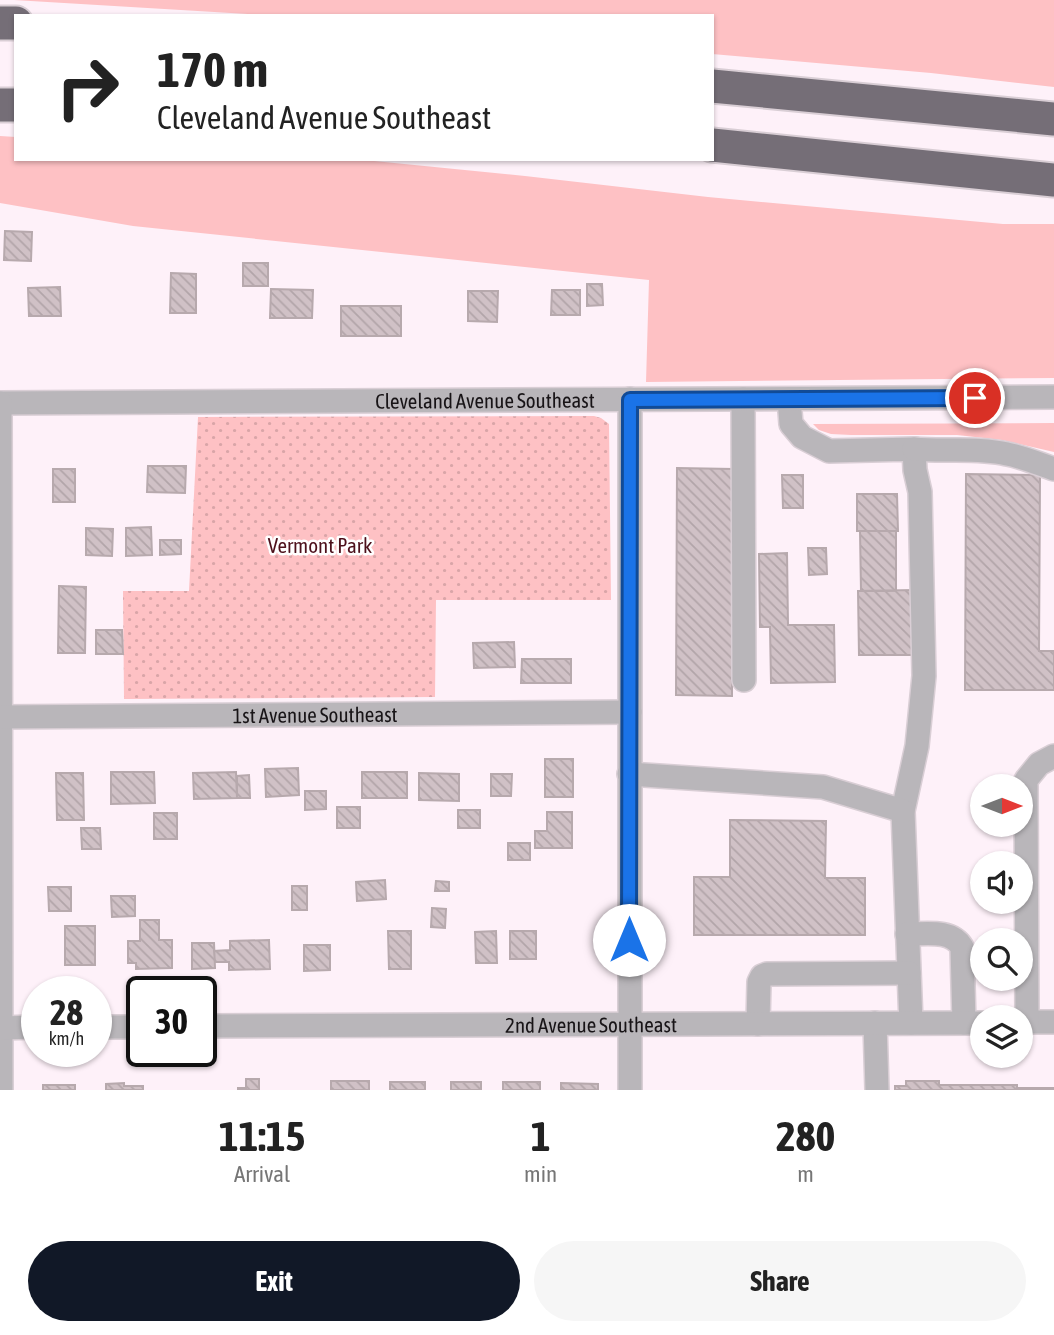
<!DOCTYPE html>
<html lang="en">
<head>
<meta charset="utf-8">
<style>
	body { margin:0; font-family:"Asap Condensed",sans-serif; background:#f6f6f6; color:#222; height:100vh; display:flex; flex-direction:column; font-size:26px; white-space:nowrap }
	* { box-sizing:border-box; margin:0 }
	p { font-size:23px; color:#767676 }
	.icon { flex:none; width:38px; height:38px; fill:none; stroke:currentColor; stroke-width:2; stroke-linecap:round; stroke-linejoin:round }
	.map { position:relative; height:1090px; overflow:hidden }
	.sheet { display:flex; flex-direction:column; background:#fff; flex:1 }
	.sheet>* { flex:none }
	.guide { position:absolute; left:14px; top:14px; width:700px; height:147px; border-radius:0px; box-shadow:0 2px 5px #0004; background:#fff; color:#222; overflow:hidden }
	.needle { width:46px; rotate:90deg }
	.buttons { position:absolute; left:970px; top:774px; display:grid; gap:14px }
	.buttons a { display:grid; place-items:center; width:63px; height:63px; border-radius:50%; background:#fff; box-shadow:0 2px 5px #0004; font-size:35px }
	.speed { position:absolute; left:21px; top:976px; display:flex; gap:14px; font-size:35px; font-weight:700; text-align:center }
	.speed>* { display:grid; place-content:center; width:91px; height:91px; border-radius:50%; background:#fff; box-shadow:0 2px 5px #0004; line-height:1 }
	.speed small { font-size:18px; font-weight:400 }
	.speed .limit { border:4px solid #111; border-radius:10px; background:#fff; color:#111 }
	.pin { position:absolute; display:grid; place-items:center; width:60px; height:60px; color:#fff; margin:-30px; border:4px solid #fff; border-radius:50%; box-shadow:0 2px 7px #0007 }
	.me { position:absolute; width:77px; margin:-38px; rotate:0deg; stroke-linejoin:round; filter:drop-shadow(0 0 5px #0008) }
	.turn { display:flex; align-items:center; gap:24px; height:147px; padding:0 28px; font-size:32px }
	.turn .icon { width:91px; height:91px; stroke-width:2.5 }
	.turn b { display:block; font-size:49px; line-height:60px }
	.eta { display:flex; justify-content:space-evenly; align-items:center; height:119px; text-align:center }
	.eta b { font-size:42px; font-weight:700; line-height:49px }
	.primary-button { display:flex; gap:14px; margin-top:auto; padding:14px 28px }
	.primary-button a { flex:1; height:80px; border-radius:42px; background:#111827; color:#fff; font-size:28px; font-weight:700; line-height:80px; text-align:center }
	.primary-button a+a { background:#f6f6f6; color:#222 }
	.map>svg:first-child { display:block }
	.grass { fill:#fec1c4 }
	.park { fill:url(#park-dots) }
	.building { fill:url(#building-back-hatch); stroke:#b7a9ad; stroke-width:2 }
	.lines { fill:none; stroke-linecap:round; stroke-linejoin:round }
	.minor-casing { stroke:#d9ced5; stroke-width:26 }
	.highway-casing { stroke:#d9ced5; stroke-width:37 }
	.minor { stroke:#b9b6ba; stroke-width:23 }
	.highway { stroke:#756e77; stroke-width:33 }
	.route-casing { stroke:#114b97; stroke-width:18 }
	.route { stroke:#1a73e8; stroke-width:12 }
	.labels { text-anchor:middle; dominant-baseline:central; stroke-width:5; stroke-linejoin:round; paint-order:stroke }
	.street-label { font-size:21px; fill:#181417; stroke:#fff }
	.park-label { font-size:21px; fill:#4d101b; stroke:#fff }
</style>
</head>
<body>
<div class="map">
<svg width="1054" height="1090" viewBox="0 0 1054 1090">
	<defs>
		<pattern id="park-dots" width="8" height="8" patternUnits="userSpaceOnUse" patternTransform="scale(1.75)"><rect width="8" height="8" fill="#fec1c4"/><path d="M2 2h.1M6 6h.1" fill="none" stroke="#d9a5a8" stroke-width="1.8" stroke-linecap="round"/></pattern>
		<pattern id="building-back-hatch" width="6" height="6" patternUnits="userSpaceOnUse" patternTransform="scale(1.75)"><rect width="6" height="6" fill="#d0c1c6"/><path d="M-1 5l2 2M0 0l6 6M5-1l2 2" fill="none" stroke="#b2a5a9"/></pattern>
	</defs>
	<rect width="100%" height="100%" fill="#fef1f9"/>
	<!-- grass -->
	<path class="grass" d="M 14,0 L 1054,0 L 1054,87 L 931,73 L 712,54 L 712,16 L 279,16 Z
		M 0,136 L 16,137 L 16,159 L 354,159 L 525,176 L 708,197 L 1003,224 L 1054,224 L 1054,378 L 646,382 L 649,280 L 133,226 L 0,203 Z
		M 1054,423 L 1054,452 L 1002,440 L 957,435 L 851,435 L 831,434 L 819,430 L 813,424 Z"/>
	<!-- park -->
	<path class="park" d="M 594,416 L 601,418 L 609,424 L 611,600 L 436,600 L 435,697 L 124,699 L 123,591 L 189,591 L 198,417 Z"/>
	<!-- building -->
	<path class="building" d="M 5,231 L 32,232 L 31,261 L 4,260 Z
		M 243,263 L 268,263 L 268,286 L 243,286 Z
		M 171,273 L 196,274 L 196,313 L 170,313 Z
		M 587,284 L 602,284 L 603,305 L 587,306 Z
		M 60,287 L 61,316 L 29,316 L 28,288 Z
		M 271,289 L 313,290 L 312,318 L 270,318 Z
		M 552,290 L 580,290 L 580,315 L 551,315 Z
		M 468,291 L 498,291 L 497,322 L 468,321 Z
		M 341,306 L 401,306 L 401,336 L 341,336 Z
		M 148,466 L 186,466 L 185,493 L 147,492 Z
		M 677,468 L 733,469 L 732,696 L 676,695 Z
		M 53,469 L 75,469 L 75,502 L 53,502 Z
		M 966,474 L 1040,475 L 1039,651 L 1054,651 L 1054,690 L 965,690 Z
		M 782,475 L 803,475 L 803,508 L 783,508 Z
		M 857,494 L 897,494 L 898,531 L 857,531 Z
		M 151,527 L 152,555 L 126,556 L 126,528 Z
		M 86,528 L 113,529 L 112,556 L 86,555 Z
		M 860,531 L 896,531 L 896,591 L 861,591 Z
		M 160,540 L 181,540 L 181,554 L 160,555 Z
		M 808,548 L 826,548 L 827,574 L 809,575 Z
		M 787,553 L 788,625 L 834,625 L 835,682 L 771,683 L 770,627 L 760,627 L 759,554 Z
		M 59,586 L 86,587 L 85,653 L 58,653 Z
		M 914,590 L 914,655 L 859,655 L 858,591 Z
		M 96,630 L 122,630 L 123,654 L 96,654 Z
		M 514,642 L 515,667 L 474,668 L 473,643 Z
		M 522,659 L 571,659 L 571,683 L 521,683 Z
		M 545,759 L 573,759 L 573,797 L 545,797 Z
		M 298,768 L 299,795 L 266,797 L 265,769 Z
		M 111,772 L 154,772 L 155,803 L 111,804 Z
		M 236,772 L 237,798 L 194,799 L 193,773 Z
		M 362,772 L 407,772 L 407,798 L 362,798 Z
		M 56,773 L 83,773 L 84,820 L 57,820 Z
		M 419,773 L 459,774 L 459,801 L 419,800 Z
		M 491,774 L 512,774 L 511,796 L 491,796 Z
		M 249,775 L 250,798 L 237,798 L 237,776 Z
		M 305,791 L 326,791 L 326,809 L 305,810 Z
		M 337,807 L 360,807 L 360,828 L 337,828 Z
		M 458,810 L 480,810 L 480,828 L 458,828 Z
		M 547,812 L 572,812 L 572,848 L 535,848 L 535,831 L 547,831 Z
		M 154,813 L 177,813 L 177,839 L 154,839 Z
		M 730,820 L 826,821 L 825,878 L 865,878 L 865,935 L 694,935 L 694,877 L 730,877 Z
		M 81,828 L 100,828 L 101,849 L 82,849 Z
		M 508,843 L 530,843 L 530,860 L 508,860 Z
		M 385,880 L 386,899 L 357,901 L 356,882 Z
		M 436,881 L 449,882 L 449,891 L 435,891 Z
		M 292,886 L 307,886 L 307,910 L 292,910 Z
		M 48,887 L 71,887 L 71,911 L 49,911 Z
		M 111,896 L 135,896 L 135,916 L 112,917 Z
		M 432,908 L 446,909 L 445,928 L 431,927 Z
		M 140,920 L 159,920 L 159,940 L 172,940 L 172,968 L 136,969 L 136,963 L 128,963 L 128,941 L 140,941 Z
		M 65,926 L 95,926 L 95,965 L 65,965 Z
		M 388,931 L 411,931 L 411,969 L 389,969 Z
		M 496,931 L 497,963 L 476,963 L 475,932 Z
		M 510,931 L 536,931 L 536,959 L 510,959 Z
		M 269,940 L 270,969 L 229,970 L 229,962 L 215,962 L 214,951 L 230,950 L 230,941 Z
		M 192,943 L 214,943 L 215,968 L 192,969 Z
		M 304,945 L 330,945 L 330,970 L 304,971 Z
		M 246,1079 L 259,1079 L 259,1090 L 238,1090 L 238,1088 L 246,1088 Z
		M 331,1081 L 369,1081 L 369,1090 L 331,1090 Z
		M 906,1081 L 939,1081 L 939,1085 L 1017,1085 L 1017,1088 L 1054,1088 L 1054,1090 L 895,1090 L 895,1086 L 906,1086 Z
		M 390,1082 L 425,1082 L 425,1090 L 390,1090 Z
		M 451,1082 L 481,1082 L 481,1090 L 451,1090 Z
		M 503,1082 L 540,1082 L 540,1090 L 503,1090 Z
		M 124,1083 L 124,1086 L 143,1086 L 143,1090 L 106,1090 L 106,1084 Z
		M 561,1083 L 598,1084 L 598,1090 L 561,1090 Z
		M 43,1085 L 75,1085 L 75,1090 L 43,1090 Z"/>
	<g class="lines">
		<!-- minor casing -->
		<g class="minor-casing">
			<g id="minor">
				<path d="M 743,399 L 744,680"/>
				<path d="M 789,399 L 791,424 L 802,437 L 829,451 L 914,449 L 915,470 L 920,492 L 924,676 L 917,746 L 903,811 L 911,1023"/>
				<path id="s1" d="M 0,403 L 1054,397"/>
				<path d="M 0,403 L 1,1090"/>
				<path d="M 914,449 C 945,452 977,447 1007,454 C 1023,457 1039,464 1054,469"/>
				<path id="s2" d="M 0,717 L 630,712"/>
				<path d="M 629,774 L 823,787 L 903,811"/>
				<path d="M 907,934 C 926,934 951,929 962,947 L 964,1023"/>
				<path d="M 1020,1022 L 1054,1022"/>
				<path d="M 1027,1022 L 1026,780 L 1039,764 L 1054,756"/>
				<path d="M 875,1023 L 877,1090"/>
				<path d="M 758,1024 L 759,982 L 762,976 L 767,974 L 909,973"/>
				<path id="s3" d="M 201,1026 L 982,1023"/>
				<path d="M 96,1027 L 142,1027"/>
				<path d="M 0,1028 L 37,1027"/>
				<path d="M 630,1090 L 630,399"/>
			</g>
		</g>
		<!-- highway casing -->
		<g class="highway-casing">
			<path id="highway" d="M 0,23 L 16,23
				M 712,86 L 1054,119
				M 0,105 L 16,105
				M 712,145 L 1054,180"/>
		</g>
		<!-- minor -->
		<use href="#minor" class="minor"/>
		<!-- highway -->
		<use href="#highway" class="highway"/>
	</g>
	<g class="lines">
		<!-- route casing -->
		<g class="route-casing">
			<path id="route" d="M 629,940 L 630,400 L 975,398"/>
		</g>
		<!-- route -->
		<use href="#route" class="route"/>
	</g>
	<g class="labels">
		<!-- street labels -->
		<g class="street-label">
			<text stroke="none"><textPath href="#s1" startOffset="485">Cleveland Avenue Southeast</textPath></text>
			<text stroke="none"><textPath href="#s2" startOffset="315">1st Avenue Southeast</textPath></text>
			<text stroke="none"><textPath href="#s3" startOffset="390">2nd Avenue Southeast</textPath></text>
		</g>
		<!-- park labels -->
		<g class="park-label">
			<text x="320" y="545">Vermont Park</text>
		</g>
	</g>
</svg>
<div class="buttons">
<a><svg class="needle" viewBox="-14 -14 28 28"><path d="M0-13l5 13h-10z" fill="#e53935"/><path d="M0 13l5-13h-10z" fill="#767676"/></svg></a>
<a><svg class="icon" aria-label="sound" viewBox="0 0 24 24"><path d="M4 9h4l5-4v14l-5-4H4zM17 9q2 3 0 6"/></svg></a>
<a><svg class="icon" aria-label="search" viewBox="0 0 24 24"><circle cx="10" cy="10" r="6"/><path d="M15 15l6 6"/></svg></a>
<a><svg class="icon" aria-label="layers" viewBox="0 0 24 24"><path d="M12 4l9 5-9 5-9-5zM3 14l9 5 9-5"/></svg></a>
</div>
<div class="speed"><div>28<small>km/h</small></div><div class="limit">30</div></div>
<div class="pin" style="left:975px;top:398px;background:#d93025"><svg class="icon" aria-label="arrive" viewBox="0 0 24 24"><path d="M6 21V4h12l-3 4 3 4H6"/></svg></div>
<svg class="me" style="left:629px;top:940px" viewBox="-20 -20 40 40"><circle r="19" fill="#fff"/><path d="M0-13L10 11 0 6-10 11z" fill="#1a73e8"/></svg>
<div class="guide">
<div class="turn"><svg class="icon" aria-label="right" viewBox="0 0 24 24"><path d="M7 20v-9h11M14 6l5 5-5 5"/></svg><div><b>170 m</b>Cleveland Avenue Southeast</div></div>
</div>
</div>
<section class="sheet">
<div class="eta">
<div><b>11:15</b><p>Arrival</p></div>
<div><b>1</b><p>min</p></div>
<div><b>280</b><p>m</p></div>
</div>
<div class="primary-button"><a>Exit</a><a>Share</a></div>
</section>
</body>
</html>
